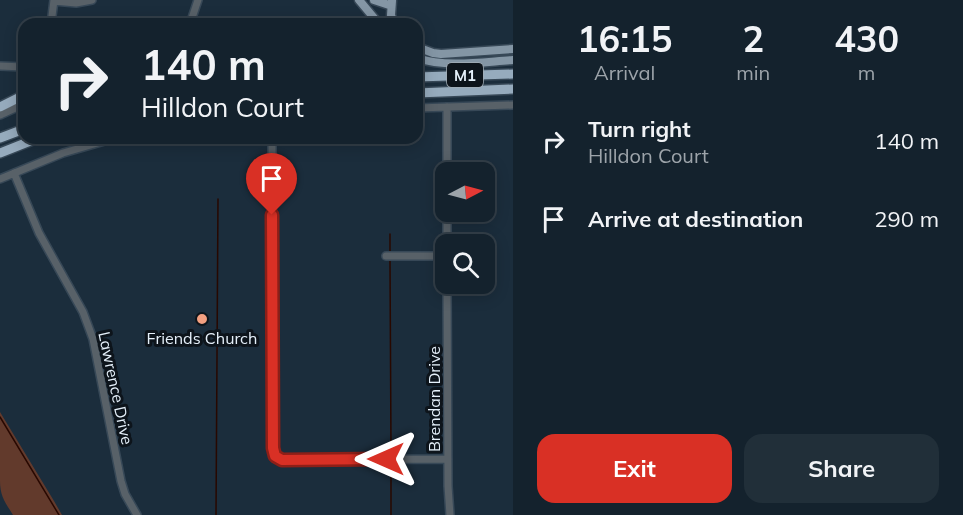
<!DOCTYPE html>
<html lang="en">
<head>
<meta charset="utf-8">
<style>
	body { margin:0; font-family:Mulish,sans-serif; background:#212f39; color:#f1f3f6; height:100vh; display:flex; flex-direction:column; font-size:22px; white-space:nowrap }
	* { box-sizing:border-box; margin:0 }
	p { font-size:20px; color:#9da4aa }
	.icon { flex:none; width:33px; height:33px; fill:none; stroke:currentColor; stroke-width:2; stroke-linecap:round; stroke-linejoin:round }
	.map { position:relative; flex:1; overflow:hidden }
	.panel { display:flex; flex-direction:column; background:#14222d; width:450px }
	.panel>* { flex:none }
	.top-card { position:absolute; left:18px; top:18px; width:405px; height:126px; border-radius:18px; box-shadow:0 3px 15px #0003,0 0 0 2px #333f49; background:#14222d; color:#f1f3f6; overflow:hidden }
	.needle { width:39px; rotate:84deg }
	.fabs { position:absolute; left:435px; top:162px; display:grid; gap:12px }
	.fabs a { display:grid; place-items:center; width:60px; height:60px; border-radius:12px; background:#14222d; box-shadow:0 3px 15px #0003,0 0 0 2px #333f49; font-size:30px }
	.pin { position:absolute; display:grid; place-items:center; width:51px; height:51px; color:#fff; margin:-62px -26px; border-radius:50% 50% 50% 0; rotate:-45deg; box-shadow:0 0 6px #0007 }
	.pin .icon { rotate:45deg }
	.me { position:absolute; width:66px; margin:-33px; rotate:270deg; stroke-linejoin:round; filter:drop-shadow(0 0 4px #0008) }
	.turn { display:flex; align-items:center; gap:21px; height:126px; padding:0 24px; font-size:27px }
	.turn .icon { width:78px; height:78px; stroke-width:2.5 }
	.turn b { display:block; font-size:42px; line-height:51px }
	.eta { display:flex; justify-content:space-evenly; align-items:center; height:102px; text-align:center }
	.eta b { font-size:36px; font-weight:700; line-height:42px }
	.action { display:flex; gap:12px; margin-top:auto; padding:12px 24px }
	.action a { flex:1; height:69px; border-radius:18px; background:#d93025; color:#fff; font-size:24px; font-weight:700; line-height:69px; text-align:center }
	.action a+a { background:#212f39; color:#f1f3f6 }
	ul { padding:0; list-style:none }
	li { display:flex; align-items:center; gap:18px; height:78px; padding:0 24px }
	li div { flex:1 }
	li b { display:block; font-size:22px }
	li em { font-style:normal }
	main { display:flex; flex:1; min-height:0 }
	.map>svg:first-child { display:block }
	.green { fill:#623a2c }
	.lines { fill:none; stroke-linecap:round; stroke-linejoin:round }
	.stream { stroke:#280800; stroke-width:1.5 }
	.minor-casing { stroke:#374857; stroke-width:10 }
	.major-casing { stroke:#374857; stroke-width:11 }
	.highway-casing { stroke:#374857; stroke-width:12 }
	.minor { stroke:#586168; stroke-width:7 }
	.major { stroke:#8496a5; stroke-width:8 }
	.highway { stroke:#96abbd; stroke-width:9 }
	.route-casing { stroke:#8d1f18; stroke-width:15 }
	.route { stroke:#d93025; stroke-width:10 }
	.poi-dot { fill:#f3a081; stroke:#0d141b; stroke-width:2 }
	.labels { text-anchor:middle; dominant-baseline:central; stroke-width:6; stroke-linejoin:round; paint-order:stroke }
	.shield { fill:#0d141b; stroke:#a4aeb7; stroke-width:1.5 }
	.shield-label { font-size:15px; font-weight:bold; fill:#e5f0fa }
	.poi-label { font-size:16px; fill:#e5f0fa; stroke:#0d141b }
	.street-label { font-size:16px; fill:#e5f0fa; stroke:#0d141b }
</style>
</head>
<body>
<main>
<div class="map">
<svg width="513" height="515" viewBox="0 0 513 515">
	<rect width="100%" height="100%" fill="#1b2d3c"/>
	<!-- green -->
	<path class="green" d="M 0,412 L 54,501 L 62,515 L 13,515 C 5,502 0,496 0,481 Z"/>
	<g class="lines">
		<!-- stream -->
		<path class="stream" d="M 390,234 L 390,251
			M 390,261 L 391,449
			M 0,417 L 59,515
			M 391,469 L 391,515
			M 216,515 L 218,199"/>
		<!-- minor casing -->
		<g class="minor-casing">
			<path id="minor" d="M 54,1 L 76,3 L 92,0
				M 51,24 L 54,0
				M 190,24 L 198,0
				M 0,66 L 24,67
				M 447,107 L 447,172
				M 417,108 L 513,105
				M 0,115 L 24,104
				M 272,138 L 273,448 L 275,456 L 282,460 L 448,459
				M 14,173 L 39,233 L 83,312 L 93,339 L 121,481 L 125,494 L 137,515
				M 0,179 L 63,153 L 115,138
				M 447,212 L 447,244
				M 386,256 L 446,256
				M 447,284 L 448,486 L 450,515"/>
		</g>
		<!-- major casing -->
		<g class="major-casing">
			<path id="major" d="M 359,0 L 379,24
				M 374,0 L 389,5
				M 392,1 L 391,15 L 394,24
				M 417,47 L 433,53 L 441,54 L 513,49
				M 417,58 C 447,68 482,62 513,60"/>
		</g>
		<!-- highway casing -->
		<g class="highway-casing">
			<path id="highway" d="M 417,77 L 513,74
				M 417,93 L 513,89
				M 0,107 L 24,95
				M 0,138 L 24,129
				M 0,153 L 38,138"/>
		</g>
		<!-- minor -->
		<use href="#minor" class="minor"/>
		<!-- major -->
		<use href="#major" class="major"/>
		<!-- highway -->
		<use href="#highway" class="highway"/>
	</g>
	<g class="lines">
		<!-- route casing -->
		<g class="route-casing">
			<path id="route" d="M 272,215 L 273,448 L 275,456 L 282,460 L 386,459"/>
		</g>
		<!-- route -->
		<use href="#route" class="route"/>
	</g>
	<!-- markers -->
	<circle class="poi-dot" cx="202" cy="319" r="6"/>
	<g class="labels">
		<!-- shield labels -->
		<rect class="shield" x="447" y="63" width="36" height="24" rx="4.5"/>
		<g class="shield-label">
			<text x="465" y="75">M1</text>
		</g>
		<!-- poi labels -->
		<g class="poi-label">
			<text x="202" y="338">Friends Church</text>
		</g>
		<!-- street labels -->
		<g class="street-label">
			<text transform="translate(116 388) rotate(78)">Lawrence Drive</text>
			<text transform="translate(434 399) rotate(-90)">Brendan Drive</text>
		</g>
	</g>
</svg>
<div class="fabs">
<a><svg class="needle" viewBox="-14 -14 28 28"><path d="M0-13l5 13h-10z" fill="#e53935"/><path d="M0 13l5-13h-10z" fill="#9da4aa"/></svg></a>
<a><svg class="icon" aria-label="search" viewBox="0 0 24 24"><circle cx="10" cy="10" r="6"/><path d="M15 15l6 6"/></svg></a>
</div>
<div class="pin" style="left:272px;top:215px;background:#d93025"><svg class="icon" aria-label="arrive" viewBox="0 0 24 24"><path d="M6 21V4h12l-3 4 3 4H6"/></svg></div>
<svg class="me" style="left:386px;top:459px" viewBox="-20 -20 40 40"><path d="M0-17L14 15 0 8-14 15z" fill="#d93025" stroke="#fff" stroke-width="4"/></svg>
<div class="top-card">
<div class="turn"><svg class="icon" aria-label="right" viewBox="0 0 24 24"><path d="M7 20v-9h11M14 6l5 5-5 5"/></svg><div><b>140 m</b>Hilldon Court</div></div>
</div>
</div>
<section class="panel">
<div class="eta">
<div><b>16:15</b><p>Arrival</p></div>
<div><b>2</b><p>min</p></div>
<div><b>430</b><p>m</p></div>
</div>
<ul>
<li><svg class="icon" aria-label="right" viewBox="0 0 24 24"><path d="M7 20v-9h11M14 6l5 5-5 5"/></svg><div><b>Turn right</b><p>Hilldon Court</p></div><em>140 m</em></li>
<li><svg class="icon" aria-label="arrive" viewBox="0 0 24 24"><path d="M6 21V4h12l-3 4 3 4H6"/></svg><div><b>Arrive at destination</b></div><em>290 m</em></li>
</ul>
<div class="action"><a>Exit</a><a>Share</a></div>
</section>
</main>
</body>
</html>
